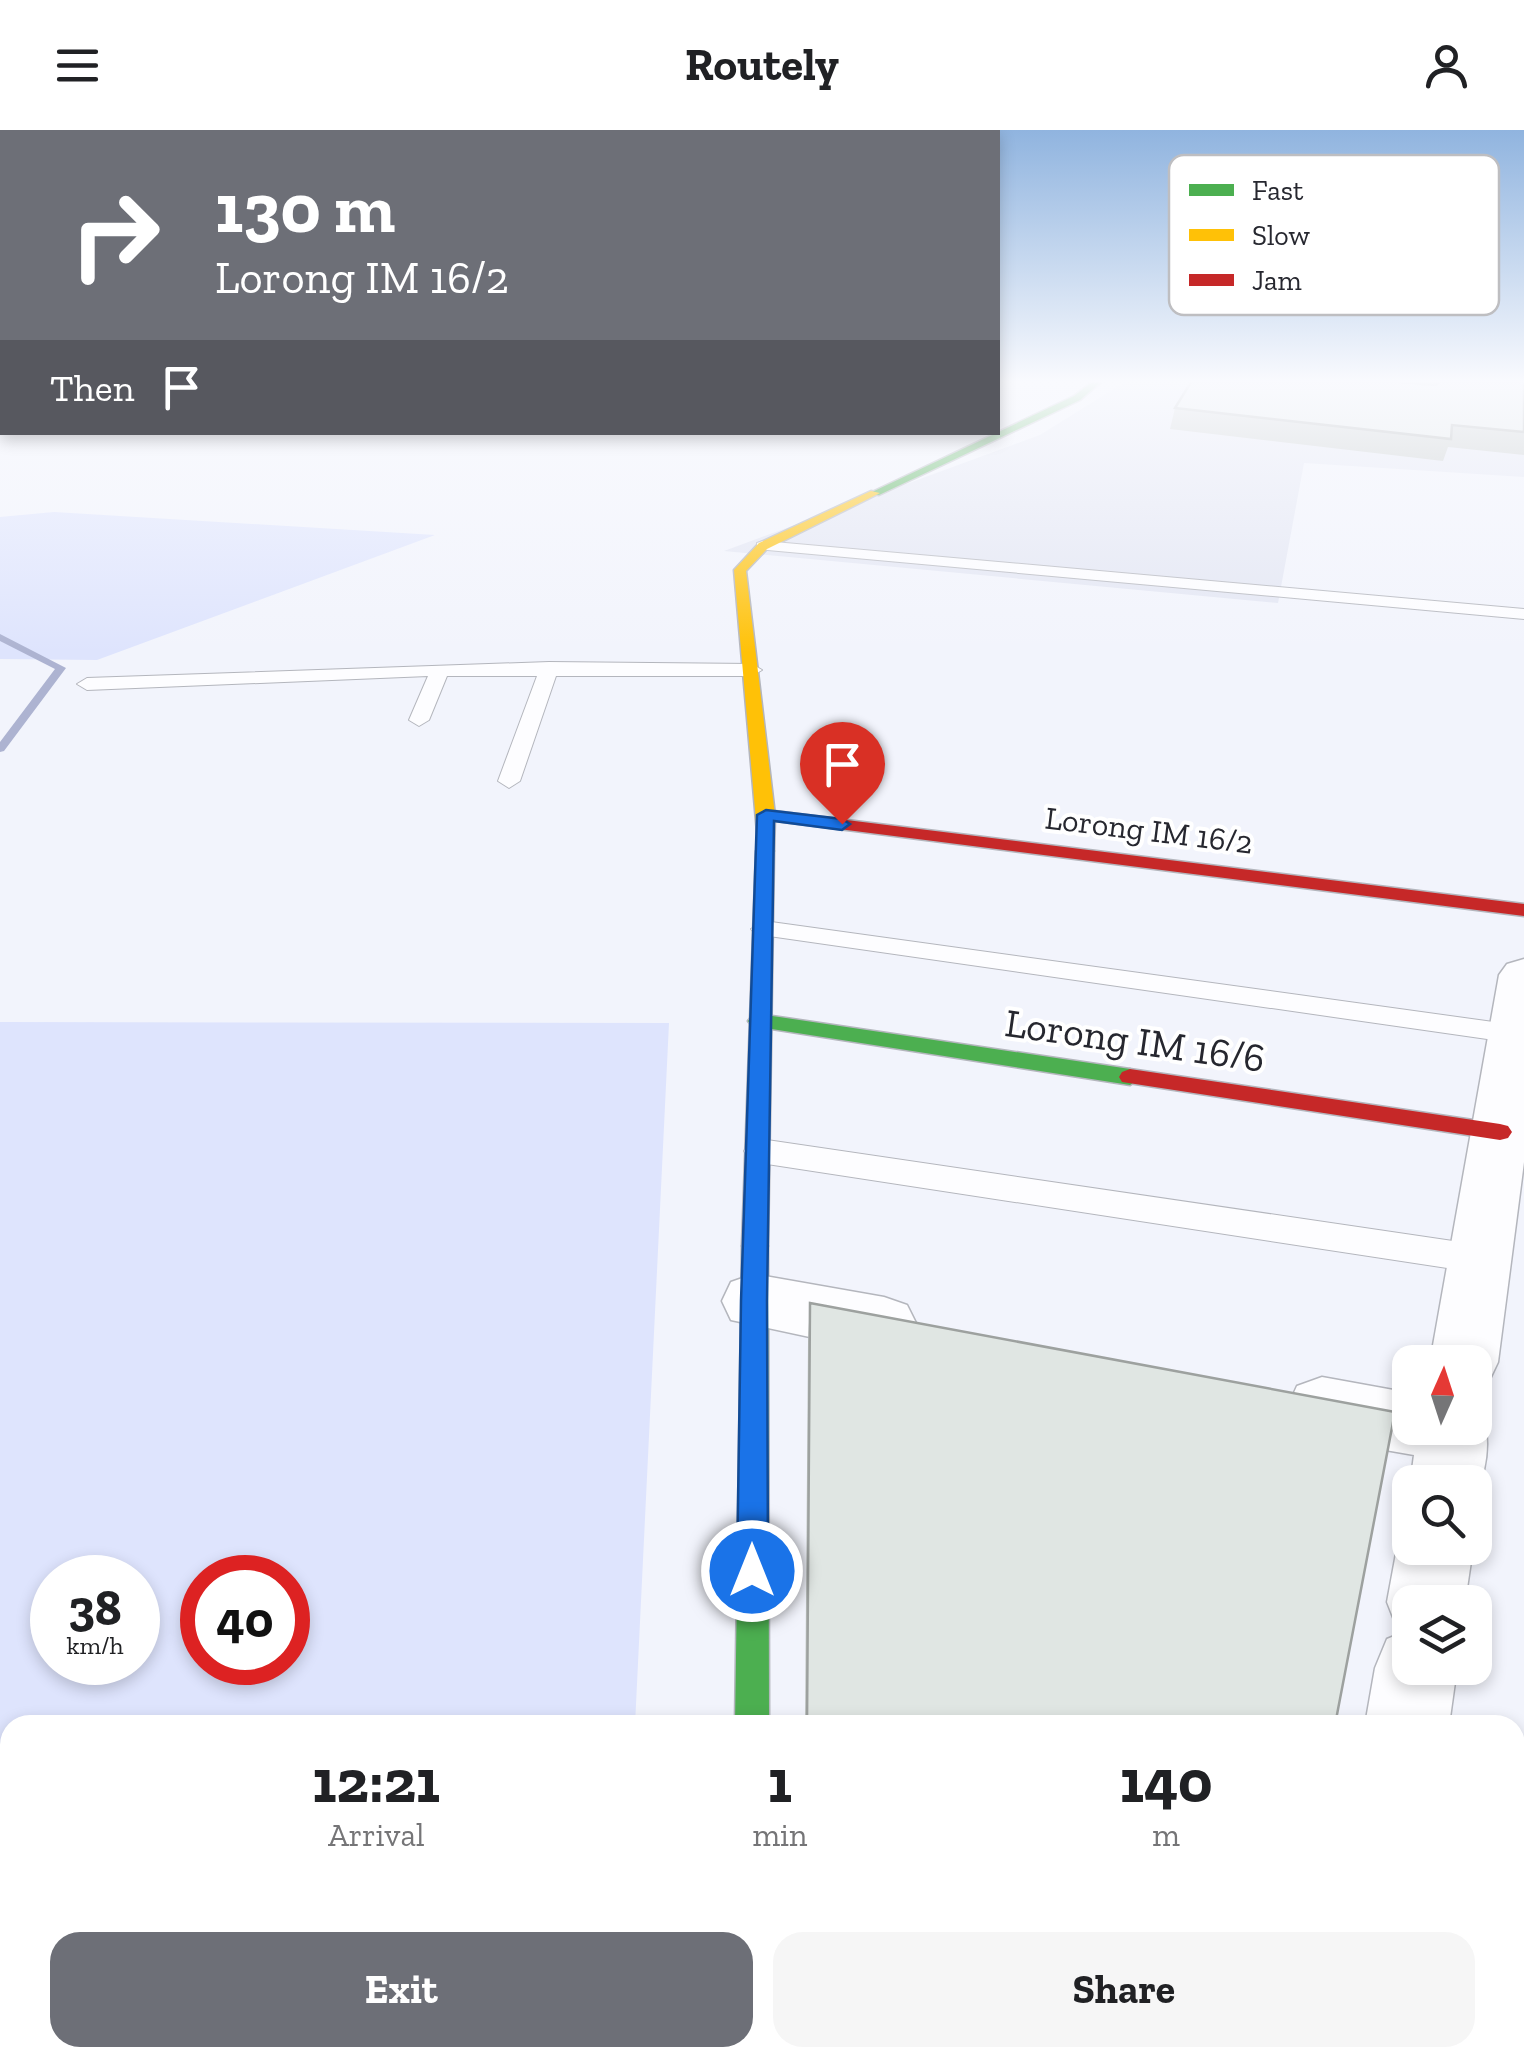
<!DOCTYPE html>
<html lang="en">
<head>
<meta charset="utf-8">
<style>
	body { margin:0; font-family:"Zilla Slab",serif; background:#f6f6f6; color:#202124; height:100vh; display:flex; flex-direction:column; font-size:38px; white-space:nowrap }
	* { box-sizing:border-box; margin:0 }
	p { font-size:32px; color:#757577 }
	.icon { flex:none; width:55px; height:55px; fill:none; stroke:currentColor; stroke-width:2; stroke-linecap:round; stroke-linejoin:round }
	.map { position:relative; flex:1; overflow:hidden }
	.side { position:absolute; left:0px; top:1585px; width:1525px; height:352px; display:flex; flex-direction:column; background:#fff; border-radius:30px 30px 0 0; box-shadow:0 5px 15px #0003 }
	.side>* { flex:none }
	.banner { position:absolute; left:0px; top:0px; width:1000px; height:305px; box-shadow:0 5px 15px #0003; background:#6d6f77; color:#fff; overflow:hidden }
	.needle { width:65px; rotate:3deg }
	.buttons { position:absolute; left:1392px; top:1215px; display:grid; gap:20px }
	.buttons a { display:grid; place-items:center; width:100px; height:100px; border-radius:20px; background:#fff; box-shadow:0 5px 15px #0003; font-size:50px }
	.speed { position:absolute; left:30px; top:1425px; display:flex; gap:20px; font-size:50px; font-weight:700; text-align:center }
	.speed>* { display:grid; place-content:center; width:130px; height:130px; border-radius:50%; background:#fff; box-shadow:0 5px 15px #0003; line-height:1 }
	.speed small { font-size:25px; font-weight:400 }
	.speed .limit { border:15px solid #d22; background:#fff; color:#111 }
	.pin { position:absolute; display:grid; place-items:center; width:85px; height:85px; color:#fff; margin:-102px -42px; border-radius:50% 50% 50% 0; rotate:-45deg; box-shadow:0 0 10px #0007 }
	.pin .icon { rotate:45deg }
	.me { position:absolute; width:110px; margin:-55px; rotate:0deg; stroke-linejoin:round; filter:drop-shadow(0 0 8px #0008) }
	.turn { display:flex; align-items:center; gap:35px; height:210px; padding:0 50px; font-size:45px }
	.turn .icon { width:130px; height:130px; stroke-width:2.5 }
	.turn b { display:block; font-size:70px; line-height:85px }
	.then { display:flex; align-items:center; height:95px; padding:0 50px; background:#0003; gap:20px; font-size:38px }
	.eta { display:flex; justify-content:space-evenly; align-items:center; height:170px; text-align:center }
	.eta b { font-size:60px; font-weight:700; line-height:70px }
	.primary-button { display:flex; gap:20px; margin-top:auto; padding:20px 50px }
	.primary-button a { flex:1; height:115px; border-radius:30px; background:#6d6f77; color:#fff; font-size:40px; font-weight:700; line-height:115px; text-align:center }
	.primary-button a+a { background:#f6f6f6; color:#202124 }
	header { display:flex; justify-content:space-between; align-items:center; height:130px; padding:0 50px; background:#fff; font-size:45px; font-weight:700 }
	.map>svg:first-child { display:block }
	.built { fill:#e3e6f3 }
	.green { fill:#dee4fd; fill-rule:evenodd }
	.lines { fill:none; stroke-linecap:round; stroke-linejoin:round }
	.stream { fill:#adb3d1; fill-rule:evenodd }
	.lane-casing { stroke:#b4b6bd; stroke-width:2 }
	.street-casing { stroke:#b4b6bd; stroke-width:3 }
	.fast-casing { stroke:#b4b6bd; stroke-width:3 }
	.slow-casing { stroke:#b4b6bd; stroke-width:3 }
	.jam-casing { stroke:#b4b6bd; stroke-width:3 }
	.lane { fill:#fdfdff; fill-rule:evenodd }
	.street { fill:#fdfdff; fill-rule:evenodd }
	.fast { fill:#4caf50; fill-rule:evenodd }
	.slow { fill:#ffc107; fill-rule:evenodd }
	.jam { fill:#c62828; fill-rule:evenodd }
	.wall { fill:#c1c6c3 }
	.building { fill:#e0e6e3; stroke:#9da19f; stroke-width:2.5 }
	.route { fill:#1a73e8; stroke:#114b97; stroke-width:2.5 }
	.labels { text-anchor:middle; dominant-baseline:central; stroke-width:8; stroke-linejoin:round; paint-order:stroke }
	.far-street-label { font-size:32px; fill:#26272f; stroke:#fff }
	.street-label { font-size:40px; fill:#26272f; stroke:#fff }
	.key { fill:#fff; stroke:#bebec1; stroke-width:2.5 }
	.key-label { font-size:28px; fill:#26272f }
</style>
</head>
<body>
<header><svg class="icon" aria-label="menu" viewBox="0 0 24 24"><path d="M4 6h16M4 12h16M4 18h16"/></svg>Routely<svg class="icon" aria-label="person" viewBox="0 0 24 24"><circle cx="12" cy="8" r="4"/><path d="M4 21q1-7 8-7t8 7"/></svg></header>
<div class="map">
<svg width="1524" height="1936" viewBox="0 0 1524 1936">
	<rect width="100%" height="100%" fill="#f2f4fc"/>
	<!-- built -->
	<path class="built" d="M 1125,252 L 1524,252 L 1524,347 L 1304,333 L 1278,473 L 724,421 L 1040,305 Z"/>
	<!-- green -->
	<path class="green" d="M 54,382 L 435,405 L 97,530 L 0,529 L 0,387 Z
		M 0,892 L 669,893 L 635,1595 L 10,1595 L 10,1928 L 619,1928 L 618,1936 L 0,1936 ZM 52,1448 L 138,1448 L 138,1532 L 52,1532 ZM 202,1448 L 288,1448 L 288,1532 L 202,1532 Z"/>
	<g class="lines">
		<!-- stream -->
		<path class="stream" d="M 0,504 L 66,538 L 4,621 L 0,622 L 0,612 L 55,539 L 0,511 Z"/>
		<!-- lane casing -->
		<g class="lane-casing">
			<path id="lane" d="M 763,411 L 1524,479 L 1524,489 L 757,419 L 757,413 Z
				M 549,532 L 752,534 L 762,540 L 752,546 L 556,546 L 520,651 L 509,658 L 498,651 L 537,546 L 447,546 L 429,590 L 419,596 L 409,590 L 428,546 L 87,560 L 77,554 L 87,548 Z
				M 764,791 L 1515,895 L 1524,897 L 1524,911 L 1515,913 L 755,804 L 751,799 Z
				M 760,1009 L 1480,1115 L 1492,1119 L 1497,1129 L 1492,1139 L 1480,1143 L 760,1033 L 749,1029 L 744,1021 L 749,1013 Z"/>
		</g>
		<!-- street casing -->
		<g class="street-casing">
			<path id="street" d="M 1524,829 L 1524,1032 L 1498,1232 L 1488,1253 L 1475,1257 L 1475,1232 L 1430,1232 L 1499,845 L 1507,834 Z
				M 754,1144 L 884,1167 L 907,1175 L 917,1195 L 907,1215 L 884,1223 L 731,1190 L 722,1171 L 731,1152 Z
				M 1322,1247 L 1410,1263 L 1410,1298 L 1475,1298 L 1475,1274 L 1479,1275 C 1492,1305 1488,1337 1475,1367 L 1475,1352 L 1410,1355 L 1414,1325 L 1322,1309 L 1297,1300 L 1287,1278 L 1297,1256 Z
				M 1410,1391 L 1410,1418 L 1473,1418 L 1465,1472 L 1410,1472 L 1410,1538 L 1457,1538 L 1449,1595 L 1365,1595 L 1375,1538 L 1387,1509 L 1404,1502 L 1398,1500 L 1387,1472 L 1397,1418 Z
				M 1306,1928 L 1406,1928 L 1404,1936 L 1304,1936 Z"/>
		</g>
		<!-- fast casing -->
		<g class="fast-casing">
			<path id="fast" d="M 1092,252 L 1101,252 L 1080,270 L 879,365 L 870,363 L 1074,266 Z
				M 759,884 L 1130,939 L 1141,947 L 1130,955 L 752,896 L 748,891 L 752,886 Z
				M 755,1106 L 764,1109 L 768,1116 L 769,1595 L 735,1595 L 742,1116 L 746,1109 Z
				M 730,1928 L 770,1928 L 771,1936 L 729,1936 Z"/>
		</g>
		<!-- slow casing -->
		<g class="slow-casing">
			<path id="slow" d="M 871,361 L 880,363 L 767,419 L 746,441 L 775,685 L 774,721 L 765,726 L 759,725 L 734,440 L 759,413 Z"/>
		</g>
		<!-- jam casing -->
		<g class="jam-casing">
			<path id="jam" d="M 766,680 L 1524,774 L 1524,786 L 760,689 L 757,685 Z
				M 765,716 L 774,721 L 768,1116 L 764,1123 L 755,1126 L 746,1123 L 742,1116 L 756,721 Z
				M 1130,939 L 1500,994 L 1508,996 L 1512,1002 L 1508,1008 L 1500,1010 L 1122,952 L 1119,947 L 1122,942 Z"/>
		</g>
		<!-- lane -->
		<use href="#lane" class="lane"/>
		<!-- street -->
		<use href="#street" class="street"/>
		<!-- fast -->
		<use href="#fast" class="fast"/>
		<!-- slow -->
		<use href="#slow" class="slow"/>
		<!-- jam -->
		<use href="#jam" class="jam"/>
	</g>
	<!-- wall -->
	<path class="wall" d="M 1191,252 L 1524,252 L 1524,325 L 1448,317 L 1443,331 L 1170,299 L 1175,278 Z
		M 810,1173 L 1335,1595 L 805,1595 L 808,1212 Z
		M 1018,1928 L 1271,1928 L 1269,1936 L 1031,1936 Z"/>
	<!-- building -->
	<path class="building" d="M 1191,252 L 1396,252 L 1435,255 L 1440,252 L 1524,252 L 1524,302 L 1452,295 L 1451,309 L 1175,278 Z
		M 810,1173 L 1395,1282 L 1335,1595 L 807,1595 Z
		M 1057,1928 L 1271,1928 L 1269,1936 L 1070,1936 Z"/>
	<!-- sky -->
	<linearGradient id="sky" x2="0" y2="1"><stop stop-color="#90b4df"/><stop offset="0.48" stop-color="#f9fafe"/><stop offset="1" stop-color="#f9fafe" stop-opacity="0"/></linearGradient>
	<rect width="1524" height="523" fill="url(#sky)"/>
	<!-- route -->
	<path class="route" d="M 766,680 L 842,689 L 850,694 L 842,700 L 774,691 L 767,1171 L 768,1441 L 764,1452 L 752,1457 L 741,1452 L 737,1441 L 741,1171 L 757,685 Z"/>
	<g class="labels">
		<!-- far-street labels -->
		<g class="far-street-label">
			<text transform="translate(1149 700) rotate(7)">Lorong IM 16/2</text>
		</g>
		<!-- street labels -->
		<g class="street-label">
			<text transform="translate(1135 910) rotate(8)">Lorong IM 16/6</text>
		</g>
	</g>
	<!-- legend -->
	<rect x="1169" y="25" width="330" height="160" rx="15" class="key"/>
	<rect x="1189" y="54" width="45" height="12" fill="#4caf50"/>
	<rect x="1189" y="99" width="45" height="12" fill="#ffc107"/>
	<rect x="1189" y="144" width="45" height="12" fill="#c62828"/>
	<g class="key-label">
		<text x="1252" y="70">Fast</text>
		<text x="1252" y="115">Slow</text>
		<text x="1252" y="160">Jam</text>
	</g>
</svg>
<div class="buttons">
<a><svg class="needle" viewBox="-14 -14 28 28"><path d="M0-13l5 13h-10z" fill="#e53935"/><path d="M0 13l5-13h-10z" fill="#757577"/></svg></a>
<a><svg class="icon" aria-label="search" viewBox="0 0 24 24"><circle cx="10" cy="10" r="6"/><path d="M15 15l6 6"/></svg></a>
<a><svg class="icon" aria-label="layers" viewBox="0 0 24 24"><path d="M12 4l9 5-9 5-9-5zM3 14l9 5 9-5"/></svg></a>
</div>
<div class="speed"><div>38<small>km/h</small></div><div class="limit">40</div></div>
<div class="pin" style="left:842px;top:694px;background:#d93025"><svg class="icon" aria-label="arrive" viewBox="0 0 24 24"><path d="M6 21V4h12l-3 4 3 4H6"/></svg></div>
<svg class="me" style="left:752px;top:1441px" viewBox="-20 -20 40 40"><circle r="17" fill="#1a73e8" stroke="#fff" stroke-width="3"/><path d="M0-11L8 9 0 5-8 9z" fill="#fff"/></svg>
<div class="banner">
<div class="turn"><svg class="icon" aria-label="right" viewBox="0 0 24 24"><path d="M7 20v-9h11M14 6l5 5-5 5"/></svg><div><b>130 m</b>Lorong IM 16/2</div></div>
<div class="then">Then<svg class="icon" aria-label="arrive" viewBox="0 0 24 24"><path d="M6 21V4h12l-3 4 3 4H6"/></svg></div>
</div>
<section class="side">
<div class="eta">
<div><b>12:21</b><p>Arrival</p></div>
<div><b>1</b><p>min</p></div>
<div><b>140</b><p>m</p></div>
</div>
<div class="primary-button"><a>Exit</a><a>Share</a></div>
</section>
</div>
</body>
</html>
